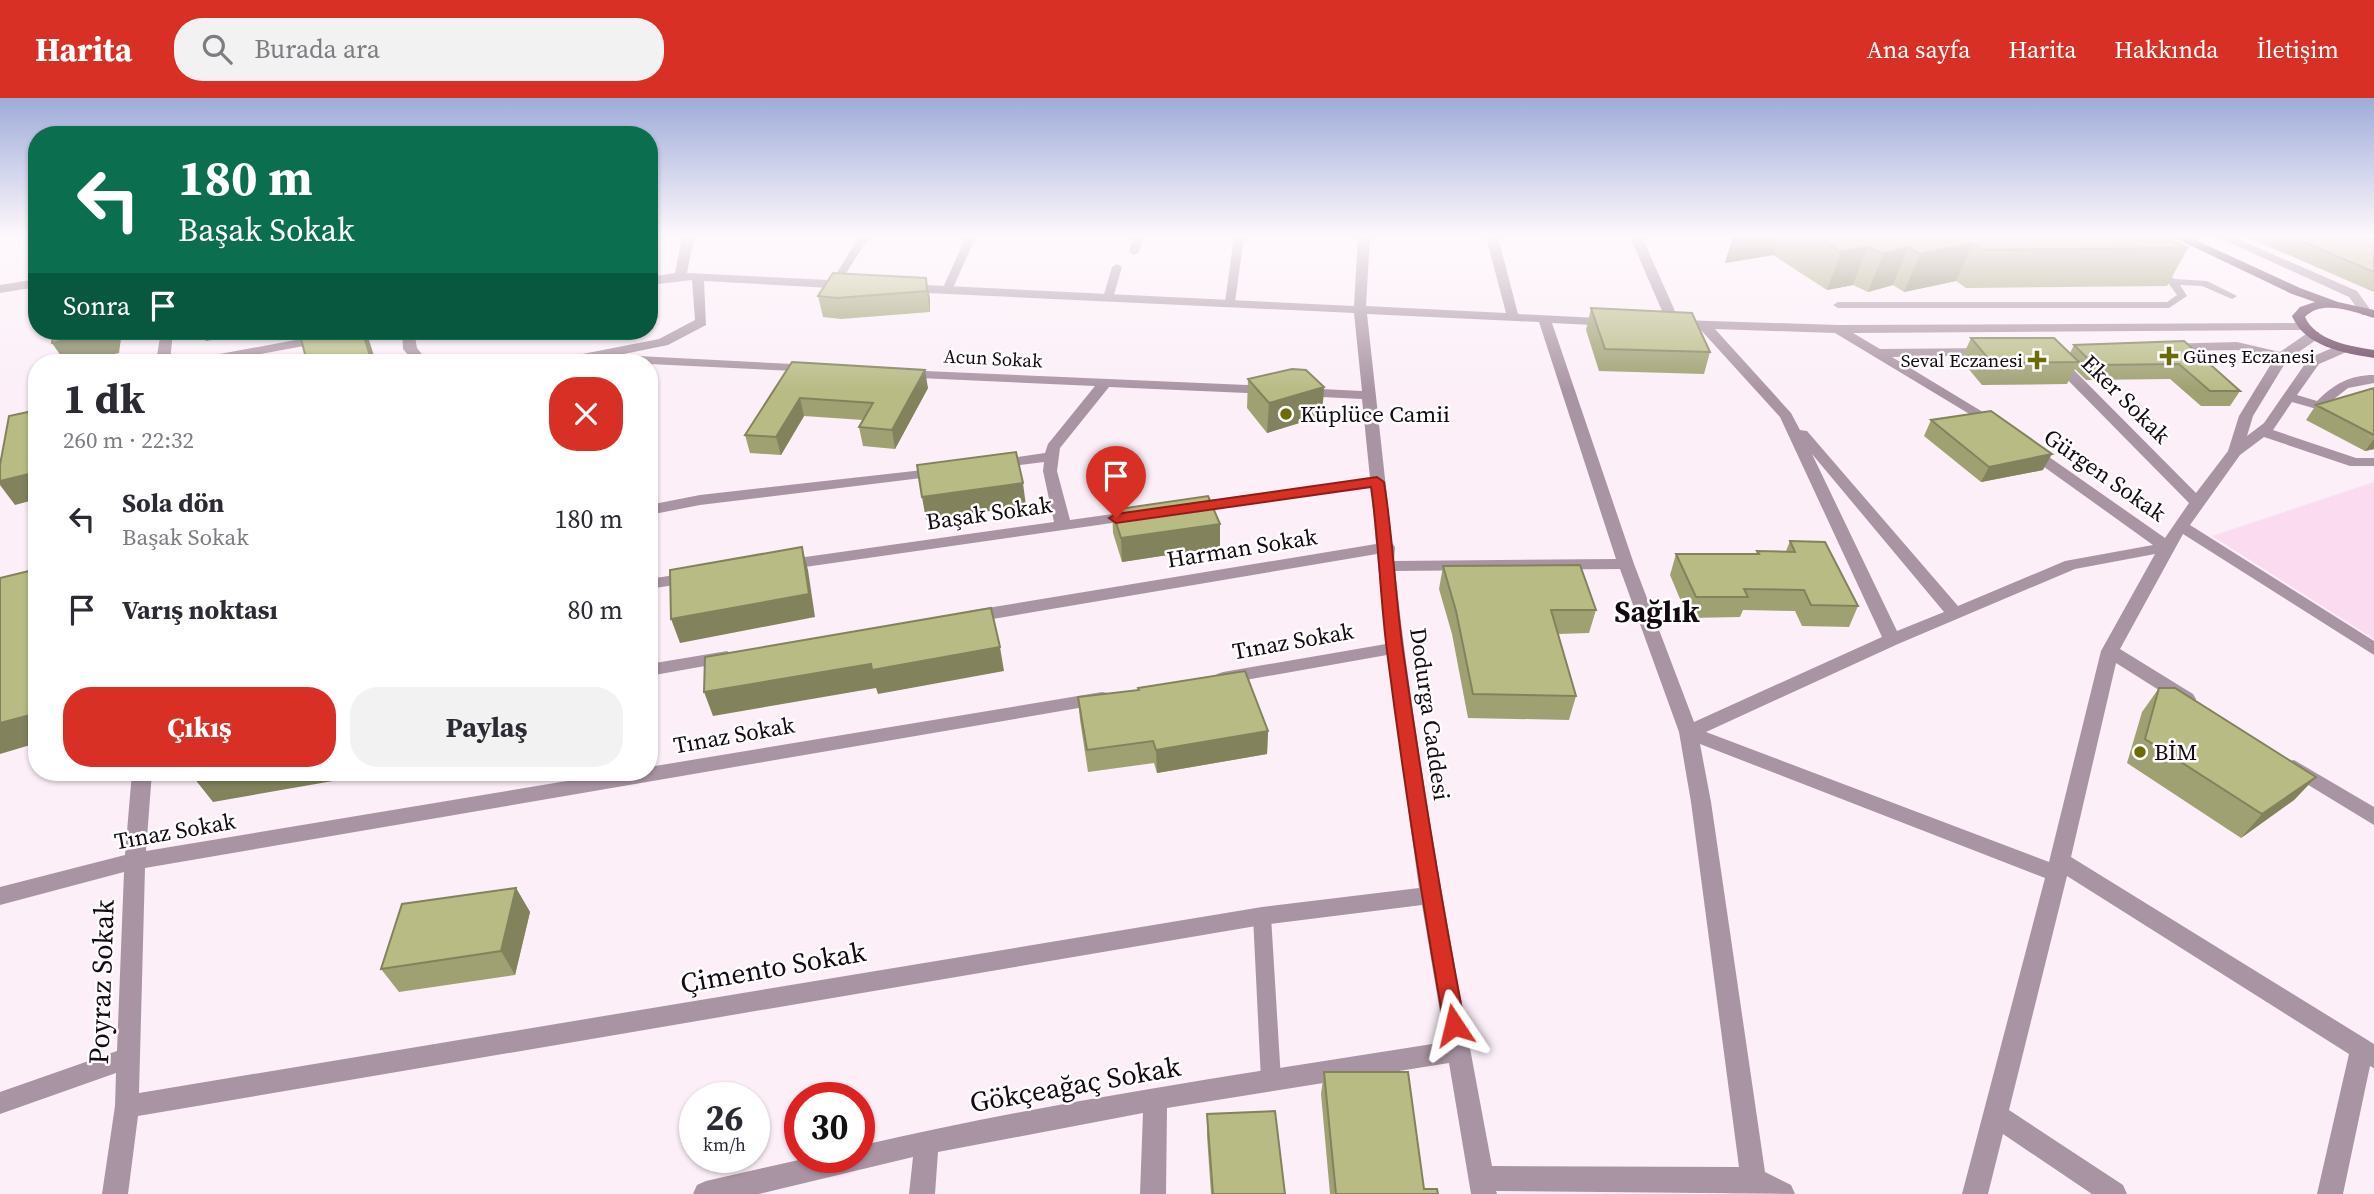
<!DOCTYPE html>
<html lang="tr">
<head>
<meta charset="utf-8">
<style>
	body { margin:0; font-family:"Source Serif 4",serif; background:#f2f2f3; color:#2b2b33; height:100vh; display:flex; flex-direction:column; font-size:26px; white-space:nowrap }
	* { box-sizing:border-box; margin:0 }
	p { font-size:23px; color:#7c7c81 }
	.icon { flex:none; width:38px; height:38px; fill:none; stroke:currentColor; stroke-width:2; stroke-linecap:round; stroke-linejoin:round }
	.map { position:relative; flex:1; overflow:hidden }
	.panel { position:absolute; left:28px; top:256px; width:630px; height:427px; display:flex; flex-direction:column; background:#fff; border-radius:28px; box-shadow:0 2px 5px #0004 }
	.panel>* { flex:none }
	.hud { position:absolute; left:28px; top:28px; width:630px; height:214px; border-radius:28px; box-shadow:0 2px 5px #0004; background:#0b6e4f; color:#fff; overflow:hidden }
	.speed { position:absolute; left:679px; top:984px; display:flex; gap:14px; font-size:35px; font-weight:700; text-align:center }
	.speed>* { display:grid; place-content:center; width:91px; height:91px; border-radius:50%; background:#fff; box-shadow:0 2px 5px #0004; line-height:1 }
	.speed small { font-size:18px; font-weight:400 }
	.speed .limit { border:10px solid #d22; background:#fff; color:#111 }
	.pin { position:absolute; display:grid; place-items:center; width:60px; height:60px; color:#fff; margin:-72px -30px; border-radius:50% 50% 50% 0; rotate:-45deg; box-shadow:0 0 7px #0007 }
	.pin .icon { rotate:45deg }
	.me { position:absolute; width:77px; margin:-38px; rotate:350deg; stroke-linejoin:round; filter:drop-shadow(0 0 5px #0008) }
	.turn { display:flex; align-items:center; gap:24px; height:147px; padding:0 35px; font-size:32px }
	.turn .icon { width:91px; height:91px; stroke-width:2.5 }
	.turn b { display:block; font-size:49px; line-height:60px }
	.then { display:flex; align-items:center; height:66px; padding:0 35px; background:#0003; gap:14px; font-size:26px }
	.round { display:grid; place-items:center; flex:none; width:74px; height:74px; border-radius:28px; background:#f2f2f3 }
	.overview { display:flex; align-items:center; justify-content:space-between; height:119px; padding:0 35px }
	h1 { font-size:42px; font-weight:700; line-height:52px }
	.primary-button { display:flex; gap:14px; margin-top:auto; padding:14px 35px }
	.primary-button a { flex:1; height:80px; border-radius:28px; background:#d93025; color:#fff; font-size:28px; font-weight:700; line-height:80px; text-align:center }
	.primary-button a+a { background:#f2f2f3; color:#2b2b33 }
	ul { padding:0; list-style:none }
	li { display:flex; align-items:center; gap:21px; height:91px; padding:0 35px }
	li div { flex:1 }
	li b { display:block; font-size:26px }
	li em { font-style:normal }
	header { display:flex; align-items:center; gap:42px; box-sizing:border-box; height:98px; padding:0 35px; background:#d93025; color:#fff }
	header strong { font-size:33px }
	nav { display:flex; gap:38px; margin-inline-start:auto; font-size:24px }
	.search { width:490px; height:63px; background:#f2f2f3; display:flex; align-items:center; gap:18px; box-sizing:border-box; padding:0 24px; border-radius:28px; color:#7c7c81; font-size:26px }
	.map>svg:first-child { display:block }
	.green { fill:#fadbf0 }
	.lines { fill:none; stroke-linecap:round; stroke-linejoin:round }
	.service { fill:#a994a3; fill-rule:evenodd }
	.minor { fill:#a994a3; fill-rule:evenodd }
	.primary { fill:#6b4761; fill-rule:evenodd }
	.wall { fill:#9fa172 }
	.shaded-wall { fill:#82835d }
	.building { fill:#b9bb85; stroke:#82835d; stroke-width:2 }
	.route { fill:#d93025; stroke:#8d1f18; stroke-width:2 }
	.poi-dot { fill:#6b6b0a; stroke:#fff; stroke-width:2.5 }
	.labels { text-anchor:middle; dominant-baseline:central; stroke-width:5; stroke-linejoin:round; paint-order:stroke }
	.far-poi-label { font-size:19px; fill:#150a12; stroke:#fff; text-anchor:start }
	.far-street-label { font-size:19px; fill:#150a12; stroke:#fff }
	.street-label { font-size:23px; fill:#150a12; stroke:#fff }
	.poi-label { font-size:23px; fill:#150a12; stroke:#fff; text-anchor:start }
	.near-street-label { font-size:28px; fill:#150a12; stroke:#fff }
	.district-label { font-size:30px; font-weight:bold; fill:#150a12; stroke:#fff }
</style>
</head>
<body>
<header>
<strong>Harita</strong>
<div class="search"><svg class="icon" aria-label="search" viewBox="0 0 24 24"><circle cx="10" cy="10" r="6"/><path d="M15 15l6 6"/></svg>Burada ara</div>
<nav><a>Ana sayfa</a><a>Harita</a><a>Hakkında</a><a>İletişim</a></nav>
</header>
<div class="map">
<svg width="2374" height="1096" viewBox="0 0 2374 1096">
	<rect width="100%" height="100%" fill="#fceff8"/>
	<!-- green -->
	<path class="green" d="M 2374,384 L 2374,541 L 2212,438 Z"/>
	<g class="lines">
		<!-- service -->
		<path class="service" d="M 859,139 L 869,139 L 838,188 L 832,188 L 830,186 Z
			M 966,139 L 976,139 L 952,192 L 944,194 L 942,192 Z
			M 1134,139 L 1144,139 L 1139,154 L 1134,157 L 1129,154 Z
			M 1234,139 L 1244,139 L 1235,204 L 1230,207 L 1225,204 Z
			M 1117,166 L 1122,169 L 1113,200 L 1104,202 L 1103,200 L 1112,169 Z
			M 2156,172 L 2175,181 L 2207,183 L 2237,198 L 2232,201 L 2202,188 L 2180,187 L 2187,198 L 2169,210 L 1838,210 L 1833,207 L 1838,204 L 2167,204 L 2177,197 L 2169,186 L 2153,177 L 2153,173 Z
			M 1262,811 L 1268,813 L 1271,818 L 1281,982 L 1278,988 L 1271,991 L 1264,988 L 1261,982 L 1253,818 L 1256,813 Z"/>
		<!-- minor -->
		<path class="minor" d="M 682,139 L 694,139 L 687,175 L 850,183 L 856,187 L 850,191 L 704,183 L 706,227 L 668,247 L 619,257 L 812,267 L 817,268 L 817,274 L 649,266 L 649,264 L 555,264 L 562,260 L 659,241 L 695,222 L 692,182 L 649,187 L 649,179 L 675,175 Z
			M 1358,139 L 1370,139 L 1366,208 L 1506,215 L 1486,139 L 1498,139 L 1518,216 L 1617,221 L 1618,224 L 1612,228 L 1552,225 L 1634,466 L 1694,624 L 1882,539 L 1780,319 L 1700,231 L 1669,229 L 1630,139 L 1642,139 L 1679,222 L 1838,227 L 2308,225 L 2309,228 L 2303,232 L 1853,235 L 1880,251 L 1992,250 L 1992,256 L 1987,257 L 1892,259 L 2001,325 L 2003,328 L 1996,332 L 1835,235 L 1715,231 L 1791,315 L 1800,332 L 1807,333 L 1958,508 L 2065,463 L 2153,447 L 2022,353 L 2020,350 L 2022,347 L 2032,347 L 2165,440 L 2189,405 L 2051,265 L 2051,259 L 2061,259 L 2196,395 L 2228,353 L 2239,318 L 2274,261 L 2237,252 L 2166,253 L 2159,249 L 2161,246 L 2237,244 L 2280,254 L 2309,234 L 2319,234 L 2319,240 L 2287,262 L 2253,318 L 2247,338 L 2264,325 L 2309,260 L 2339,247 L 2349,247 L 2349,253 L 2319,266 L 2297,297 L 2317,303 C 2334,286 2350,277 2374,277 L 2374,285 L 2348,290 L 2320,312 L 2292,304 L 2273,332 L 2356,360 L 2374,360 L 2374,368 L 2350,368 L 2264,339 L 2240,357 L 2190,427 L 2374,543 L 2374,557 L 2183,436 L 2120,551 L 2193,596 L 2196,601 L 2193,606 L 2181,606 L 2116,565 L 2071,759 L 2374,946 L 2374,970 L 2370,968 L 2343,1096 L 2317,1096 L 2349,956 L 2067,778 L 2009,1012 L 2123,1087 L 2127,1096 L 2092,1096 L 2003,1036 L 1988,1096 L 1962,1096 L 2045,780 L 1700,646 L 1711,704 L 1765,1074 L 1791,1087 L 1795,1096 L 1496,1093 L 1497,1096 L 1471,1096 L 1449,965 L 1167,1010 L 1166,1096 L 1140,1096 L 1143,1015 L 938,1054 L 935,1096 L 909,1096 L 913,1059 L 759,1096 L 693,1096 L 697,1087 L 706,1083 L 812,1059 L 859,1059 L 859,1048 C 1053,1003 1249,975 1445,944 L 1422,807 L 1262,827 L 138,1018 L 128,1096 L 102,1096 L 115,1008 L 116,975 L 0,1016 L 0,994 L 117,953 L 124,774 L 0,807 L 0,789 L 125,757 L 132,674 L 152,674 L 146,753 L 621,674 L 649,674 L 649,669 L 1102,594 L 1108,595 L 1111,600 L 1108,605 L 1102,606 L 145,770 L 139,995 L 1262,809 L 1419,790 L 1387,557 L 1223,586 L 1217,584 L 1214,580 L 1217,576 L 1223,574 L 1386,546 L 1377,456 L 969,525 L 960,519 L 969,513 L 1376,446 L 1371,389 L 1190,415 L 1182,410 L 1190,405 L 1370,380 L 1362,301 L 1301,298 L 1294,294 L 1301,290 L 1362,293 L 1354,215 L 906,194 L 900,190 L 906,186 L 1354,208 ZM 1367,216 L 1539,224 L 1616,461 L 1394,463 L 1395,449 L 1392,445 ZM 1812,356 L 1944,514 L 1897,533 ZM 2155,456 L 2101,553 L 2049,764 L 1706,634 L 1898,546 L 2075,471 ZM 1620,471 L 1679,634 L 1691,704 L 1739,1069 L 1492,1068 C 1455,870 1417,673 1395,473 Z
			M 2217,139 L 2233,139 L 2357,193 L 2372,214 L 2370,217 L 2362,217 L 2349,199 Z
			M 37,181 L 37,189 L 0,195 L 0,187 Z
			M 161,233 L 173,233 L 170,264 L 156,264 Z
			M 344,233 L 369,233 L 363,237 L 218,264 L 191,264 L 198,260 Z
			M 402,233 L 414,233 L 417,250 L 428,264 L 414,264 L 403,251 Z
			M 902,272 L 1270,288 L 1277,292 L 1270,296 L 1109,289 L 1060,350 L 1057,373 L 1070,422 L 1134,413 L 1140,415 L 1142,418 L 1140,421 L 784,472 L 778,471 L 776,467 L 778,463 L 784,462 L 1054,424 L 1043,373 L 1044,364 L 997,370 L 990,366 L 997,362 L 1045,355 L 1048,346 L 1095,288 L 897,279 L 897,273 Z
			M 941,370 L 948,374 L 946,377 L 700,407 L 649,417 L 649,407 L 700,397 Z
			M 694,474 L 702,479 L 700,483 L 649,491 L 649,481 Z
			M 727,553 L 736,559 L 733,563 L 649,578 L 649,566 Z
			M 2294,662 L 2374,709 L 2374,727 L 2287,674 L 2284,669 L 2287,664 Z"/>
		<!-- primary -->
		<path class="primary" d="M 2173,139 L 2189,139 L 2300,190 L 2338,204 L 2374,212 L 2374,220 C 2354,214 2322,201 2305,219 C 2316,243 2350,248 2374,252 L 2374,260 C 2344,255 2305,249 2292,218 L 2300,209 L 2315,204 L 2292,196 Z"/>
	</g>
	<!-- wall -->
	<path class="wall" d="M 1733,139 L 2162,139 L 2188,150 L 2167,188 L 1966,190 L 1956,183 L 1904,194 L 1893,187 L 1868,194 L 1853,187 L 1827,192 L 1773,157 L 1725,165 Z
		M 2247,139 L 2374,139 L 2374,194 Z
		M 926,180 L 930,201 L 930,214 L 841,221 L 823,219 L 818,198 Z
		M 1591,210 L 1624,212 L 1710,254 L 1704,276 L 1599,273 L 1586,232 Z
		M 1971,240 L 2070,255 L 2074,247 L 2184,243 L 2240,293 L 2230,308 L 2201,308 L 2170,281 L 2086,282 L 2075,271 L 2067,286 L 1982,287 L 1961,262 Z
		M 792,264 L 928,290 L 895,351 L 863,348 L 859,329 L 863,322 L 804,318 L 781,357 L 750,355 L 745,337 Z
		M 1248,281 L 1324,289 L 1322,318 L 1267,335 L 1247,310 Z
		M 2374,290 L 2374,351 L 2365,353 L 2306,322 L 2316,307 Z
		M 1931,322 L 2043,372 L 1981,384 L 1924,338 Z
		M 1112,412 L 1220,426 L 1220,449 L 1122,464 L 1113,435 Z
		M 1790,443 L 1858,508 L 1849,529 L 1802,528 L 1795,513 L 1743,512 L 1740,519 L 1688,520 L 1670,477 L 1676,456 L 1756,456 L 1757,453 L 1786,453 Z
		M 1443,468 L 1596,512 L 1589,535 L 1558,536 L 1576,598 L 1569,622 L 1468,620 L 1452,536 L 1439,491 Z
		M 2159,590 L 2316,679 L 2294,702 L 2241,740 L 2127,665 L 2142,614 Z
		M 1078,599 L 1268,633 L 1267,656 L 1157,675 L 1154,665 L 1088,674 L 1080,622 Z
		M 516,790 L 530,814 L 515,877 L 399,894 L 381,871 Z
		M 1324,974 L 1424,1091 L 1438,1096 L 1330,1096 L 1321,996 Z
		M 1207,1016 L 1285,1096 L 1211,1096 L 1207,1038 Z"/>
	<!-- shaded-wall -->
	<path class="shaded-wall" d="M 1733,139 L 1779,139 L 1773,157 L 1725,165 Z
		M 1973,145 L 1956,183 L 1904,194 L 1920,156 Z
		M 1867,149 L 1853,187 L 1827,192 L 1841,154 Z
		M 1908,149 L 1893,187 L 1868,194 L 1883,156 Z
		M 926,180 L 930,201 L 930,214 L 927,193 Z
		M 105,233 L 122,233 L 119,255 L 77,264 L 65,264 L 52,245 Z
		M 200,233 L 262,233 L 206,243 Z
		M 362,233 L 364,233 L 369,242 L 376,264 L 372,264 Z
		M 925,272 L 928,290 L 895,351 L 892,332 Z
		M 1324,289 L 1322,318 L 1267,335 L 1269,305 Z
		M 800,300 L 804,318 L 781,357 L 776,339 Z
		M 2374,341 L 2374,351 L 2365,353 Z
		M 2052,356 L 2043,372 L 1981,384 L 1989,369 Z
		M 37,374 L 37,401 L 15,407 L 0,387 L 0,383 Z
		M 1023,385 L 1026,408 L 926,422 L 922,399 Z
		M 1220,426 L 1220,449 L 1122,464 L 1121,440 Z
		M 802,449 L 808,472 L 815,519 L 680,545 L 671,521 Z
		M 1000,549 L 1004,573 L 878,596 L 876,590 L 713,618 L 704,594 L 871,566 Z
		M 37,570 L 37,645 L 0,656 L 0,625 Z
		M 1268,633 L 1267,656 L 1157,675 L 1156,652 Z
		M 231,674 L 335,674 L 333,683 L 213,704 L 194,680 Z
		M 2316,679 L 2294,702 L 2241,740 L 2262,716 Z
		M 516,790 L 530,814 L 515,877 L 501,853 Z"/>
	<!-- building -->
	<path class="building" d="M 1817,139 L 2162,139 L 2188,150 L 1983,152 L 1973,145 L 1920,156 L 1908,149 L 1883,156 L 1867,149 L 1841,154 Z
		M 2292,139 L 2374,139 L 2374,174 Z
		M 833,175 L 926,180 L 927,193 L 837,200 L 818,198 Z
		M 1591,210 L 1692,215 L 1710,254 L 1605,251 Z
		M 54,233 L 105,233 L 52,245 Z
		M 299,233 L 362,233 L 372,264 L 307,264 Z
		M 1971,240 L 2054,240 L 2079,264 L 1992,265 Z
		M 2184,243 L 2240,293 L 2210,293 L 2179,266 L 2094,267 L 2074,247 Z
		M 622,261 L 620,264 L 598,264 Z
		M 792,264 L 925,272 L 892,332 L 859,329 L 873,305 L 800,300 L 776,339 L 745,337 Z
		M 1292,271 L 1306,272 L 1324,289 L 1269,305 L 1248,281 Z
		M 2374,290 L 2374,337 L 2316,307 Z
		M 37,312 L 37,374 L 0,383 L 0,367 L 9,318 Z
		M 1991,313 L 2052,356 L 1989,369 L 1931,322 Z
		M 1016,354 L 1023,385 L 922,399 L 917,367 Z
		M 1208,398 L 1220,426 L 1121,440 L 1112,412 Z
		M 1790,443 L 1825,444 L 1858,508 L 1811,507 L 1804,492 L 1744,491 L 1748,499 L 1696,499 L 1676,456 L 1759,456 L 1757,453 L 1795,454 Z
		M 802,449 L 809,496 L 671,521 L 670,472 Z
		M 1580,467 L 1596,512 L 1551,512 L 1576,598 L 1473,596 L 1456,513 L 1443,468 Z
		M 37,471 L 37,570 L 30,617 L 0,625 L 0,480 Z
		M 991,510 L 1000,549 L 872,572 L 871,566 L 704,594 L 705,559 Z
		M 1245,573 L 1268,633 L 1156,652 L 1153,643 L 1087,652 L 1078,599 L 1139,592 L 1138,590 Z
		M 2159,590 L 2175,590 L 2316,679 L 2262,716 L 2145,641 Z
		M 196,674 L 231,674 L 194,680 Z
		M 516,790 L 501,853 L 381,871 L 402,806 Z
		M 1324,974 L 1408,974 L 1424,1091 L 1437,1091 L 1438,1096 L 1336,1096 Z
		M 1275,1013 L 1285,1096 L 1213,1096 L 1207,1016 Z"/>
	<!-- sky -->
	<linearGradient id="sky" x2="0" y2="1"><stop stop-color="#9facd9"/><stop offset="0.47" stop-color="#fef8fc"/><stop offset="1" stop-color="#fef8fc" stop-opacity="0"/></linearGradient>
	<rect width="2374" height="293" fill="url(#sky)"/>
	<!-- route -->
	<path class="route" d="M 1377,379 L 1384,384 C 1393,440 1395,496 1403,553 C 1421,678 1441,803 1465,927 L 1461,934 L 1454,936 L 1447,934 L 1444,927 C 1422,803 1403,678 1387,553 C 1380,498 1379,443 1371,389 L 1116,425 L 1109,420 L 1116,416 Z"/>
	<!-- markers -->
	<g class="poi-dot">
		<path d="M2165.5 247.5h7v7h7v7h-7v7h-7v-7h-7v-7h7z"/>
		<path d="M2033.5 251.5h7v7h7v7h-7v7h-7v-7h-7v-7h7z"/>
		<circle cx="1286" cy="316" r="7"/>
		<circle cx="2140" cy="654" r="7"/>
	</g>
	<g class="labels">
		<!-- far-poi labels -->
		<g class="far-poi-label">
			<text x="2183" y="258">Güneş Eczanesi</text>
			<text x="2023" y="262" text-anchor="end">Seval Eczanesi</text>
		</g>
		<!-- far-street labels -->
		<g class="far-street-label">
			<text transform="translate(993 260) rotate(3)">Acun Sokak</text>
		</g>
		<!-- street labels -->
		<g class="street-label">
			<text transform="translate(2126 301) rotate(45)">Eker Sokak</text>
			<text transform="translate(2105 377) rotate(35)">Gürgen Sokak</text>
			<text transform="translate(989 415) rotate(-8)">Başak Sokak</text>
			<text transform="translate(1242 450) rotate(-9)">Harman Sokak</text>
			<text transform="translate(1293 543) rotate(-10)">Tınaz Sokak</text>
			<text transform="translate(1430 616) rotate(82)">Dodurga Caddesi</text>
			<text transform="translate(734 637) rotate(-10)">Tınaz Sokak</text>
			<text transform="translate(175 733) rotate(-10)">Tınaz Sokak</text>
		</g>
		<!-- poi labels -->
		<g class="poi-label">
			<text x="1300" y="316">Küplüce Camii</text>
			<text x="2154" y="654">BİM</text>
		</g>
		<!-- near-street labels -->
		<g class="near-street-label">
			<text transform="translate(773 869) rotate(-10)">Çimento Sokak</text>
			<text transform="translate(101 884) rotate(-88)">Poyraz Sokak</text>
			<text transform="translate(1075 986) rotate(-10)">Gökçeağaç Sokak</text>
		</g>
		<!-- district labels -->
		<g class="district-label">
			<text x="1657" y="513">Sağlık</text>
		</g>
	</g>
</svg>
<div class="speed"><div>26<small>km/h</small></div><div class="limit">30</div></div>
<div class="pin" style="left:1116px;top:420px;background:#d93025"><svg class="icon" aria-label="arrive" viewBox="0 0 24 24"><path d="M6 21V4h12l-3 4 3 4H6"/></svg></div>
<svg class="me" style="left:1454px;top:927px" viewBox="-20 -20 40 40"><path d="M0-17L14 15 0 8-14 15z" fill="#d93025" stroke="#fff" stroke-width="4"/></svg>
<div class="hud">
<div class="turn"><svg class="icon" aria-label="left" viewBox="0 0 24 24"><path d="M17 20v-9H6M10 6l-5 5 5 5"/></svg><div><b>180 m</b>Başak Sokak</div></div>
<div class="then">Sonra<svg class="icon" aria-label="arrive" viewBox="0 0 24 24"><path d="M6 21V4h12l-3 4 3 4H6"/></svg></div>
</div>
<section class="panel">
<div class="overview"><div><h1>1 dk</h1><p>260 m · 22:32</p></div><a class="round" style="background:#d93025;color:#fff"><svg class="icon" aria-label="close" viewBox="0 0 24 24"><path d="M6 6l12 12M18 6L6 18"/></svg></a></div>
<ul>
<li><svg class="icon" aria-label="left" viewBox="0 0 24 24"><path d="M17 20v-9H6M10 6l-5 5 5 5"/></svg><div><b>Sola dön</b><p>Başak Sokak</p></div><em>180 m</em></li>
<li><svg class="icon" aria-label="arrive" viewBox="0 0 24 24"><path d="M6 21V4h12l-3 4 3 4H6"/></svg><div><b>Varış noktası</b></div><em>80 m</em></li>
</ul>
<div class="primary-button"><a>Çıkış</a><a>Paylaş</a></div>
</section>
</div>
</body>
</html>
